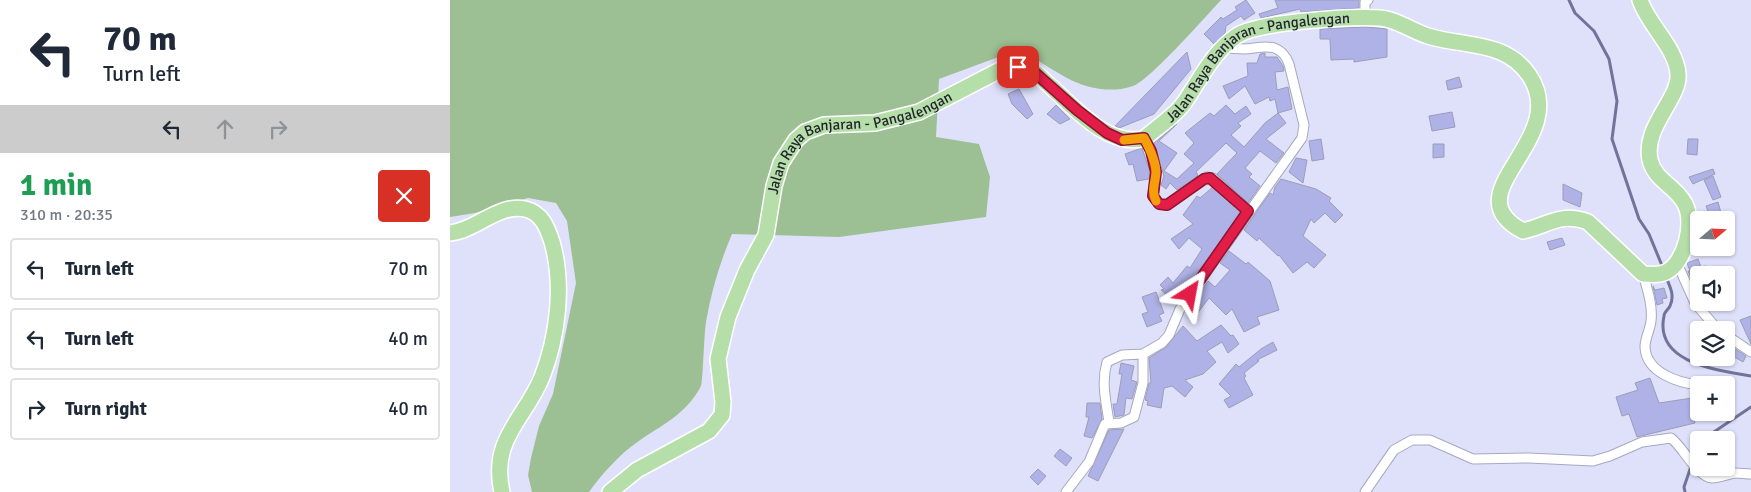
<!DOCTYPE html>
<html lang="en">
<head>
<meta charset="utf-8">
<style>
	body { margin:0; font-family:Signika,sans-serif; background:#f2f2f3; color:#1f2937; height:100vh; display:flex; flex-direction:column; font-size:19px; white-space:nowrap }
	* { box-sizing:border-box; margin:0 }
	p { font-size:16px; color:#747a83 }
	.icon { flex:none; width:28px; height:28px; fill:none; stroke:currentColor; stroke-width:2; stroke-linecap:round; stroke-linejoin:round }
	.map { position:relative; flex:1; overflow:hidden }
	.drawer { display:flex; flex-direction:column; background:#fff; width:450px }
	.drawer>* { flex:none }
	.top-card { background:#fff; color:#1f2937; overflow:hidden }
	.needle { width:32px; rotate:71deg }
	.fabs { position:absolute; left:1240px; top:211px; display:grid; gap:10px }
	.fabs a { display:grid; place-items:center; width:45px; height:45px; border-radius:5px; background:#fff; box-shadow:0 1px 4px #0004; font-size:25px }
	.pin { position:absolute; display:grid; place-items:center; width:42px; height:42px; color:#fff; margin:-21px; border-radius:10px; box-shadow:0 2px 8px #0006 }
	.me { position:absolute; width:55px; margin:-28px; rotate:34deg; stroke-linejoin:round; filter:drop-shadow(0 0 4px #0008) }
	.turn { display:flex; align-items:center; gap:18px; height:105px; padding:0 20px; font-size:22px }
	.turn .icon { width:65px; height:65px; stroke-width:2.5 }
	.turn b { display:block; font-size:35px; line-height:42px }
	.lanes { display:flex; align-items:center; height:48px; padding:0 20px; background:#0003; justify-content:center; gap:25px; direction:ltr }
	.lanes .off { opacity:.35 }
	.round { display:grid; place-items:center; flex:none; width:52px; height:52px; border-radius:5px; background:#f2f2f3 }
	.headline { display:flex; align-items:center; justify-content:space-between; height:85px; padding:0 20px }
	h1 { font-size:30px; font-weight:800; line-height:38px; color:#1e9e55 }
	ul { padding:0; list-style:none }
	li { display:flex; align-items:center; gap:15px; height:62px; margin:0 10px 8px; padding:0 10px; border:2px solid #e0e1e3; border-radius:5px }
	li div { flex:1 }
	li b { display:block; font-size:19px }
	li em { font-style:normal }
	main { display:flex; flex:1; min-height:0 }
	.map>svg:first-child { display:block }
	.green { fill:#9cbf93 }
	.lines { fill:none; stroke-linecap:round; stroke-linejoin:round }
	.stream { stroke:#72739a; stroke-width:3 }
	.building { fill:#afb2e7; stroke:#9c9db6 }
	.minor-casing { stroke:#a6a8c0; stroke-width:11 }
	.primary-casing { stroke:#fff; stroke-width:18 }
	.minor { stroke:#fff; stroke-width:9 }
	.primary { stroke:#b5dea9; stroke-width:15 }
	.route-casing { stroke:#92132f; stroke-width:12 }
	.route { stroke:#e11d48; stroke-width:9 }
	.slow { stroke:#f59e0b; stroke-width:9 }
	.labels { text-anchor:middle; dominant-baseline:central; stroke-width:5; stroke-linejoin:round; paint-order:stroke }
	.street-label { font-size:15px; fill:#24252f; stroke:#dfe1fb }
</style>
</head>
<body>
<main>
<section class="drawer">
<div class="top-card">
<div class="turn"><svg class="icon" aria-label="left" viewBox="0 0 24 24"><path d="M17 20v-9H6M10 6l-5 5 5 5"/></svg><div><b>70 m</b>Turn left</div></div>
<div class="lanes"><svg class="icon" aria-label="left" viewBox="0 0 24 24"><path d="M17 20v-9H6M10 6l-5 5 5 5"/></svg><svg class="icon off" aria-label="ahead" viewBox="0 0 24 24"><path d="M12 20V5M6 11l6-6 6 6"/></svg><svg class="icon off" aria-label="right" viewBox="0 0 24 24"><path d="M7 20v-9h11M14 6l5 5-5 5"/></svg></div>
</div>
<div class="headline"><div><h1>1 min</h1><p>310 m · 20:35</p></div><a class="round" style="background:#d93025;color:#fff"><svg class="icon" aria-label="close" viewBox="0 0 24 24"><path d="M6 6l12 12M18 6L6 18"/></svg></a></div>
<ul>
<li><svg class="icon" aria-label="left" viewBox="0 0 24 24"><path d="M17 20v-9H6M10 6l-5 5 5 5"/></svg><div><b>Turn left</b></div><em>70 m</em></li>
<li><svg class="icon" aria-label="left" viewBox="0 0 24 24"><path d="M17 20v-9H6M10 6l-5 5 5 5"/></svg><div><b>Turn left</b></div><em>40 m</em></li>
<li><svg class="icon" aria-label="right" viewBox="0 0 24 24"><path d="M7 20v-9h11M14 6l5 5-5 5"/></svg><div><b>Turn right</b></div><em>40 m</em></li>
</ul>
</section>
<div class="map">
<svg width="1301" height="492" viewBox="0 0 1301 492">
	<rect width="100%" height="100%" fill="#dfe1fb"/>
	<!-- green -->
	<path class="green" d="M 0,0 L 771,0 C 756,16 699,81 683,86 C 664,93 640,89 623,81 C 604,72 587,59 570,49 L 489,79 L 486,137 L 529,144 L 540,177 L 536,217 L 389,237 L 282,234 C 270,262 261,292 256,322 C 254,333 253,381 251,386 C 236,415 211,425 186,443 C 168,456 152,474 139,492 L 82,492 L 78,475 L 81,458 L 89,426 L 103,394 L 126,283 L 117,221 L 106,203 L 78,198 L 25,213 L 0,217 Z"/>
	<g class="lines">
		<!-- stream -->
		<path class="stream" d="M 1119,0 L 1125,13 L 1144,31 L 1159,59 L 1167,101 L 1162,139 L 1189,219 L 1199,234 L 1213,268
			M 1216,277 C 1220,287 1225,295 1220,306 C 1218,310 1214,312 1214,316 C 1204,363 1267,370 1301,376
			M 1252,440 L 1301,407
			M 1235,492 L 1234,487 L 1249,443"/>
	</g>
	<!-- building -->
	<path class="building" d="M 796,0 L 805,13 L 794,20 L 791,16 L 776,26 L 775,33 L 764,44 L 754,34 L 771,17 L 773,19 L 787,10 L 785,7 Z
		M 825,0 L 909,0 L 909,8 L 851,12 L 850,9 L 811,18 L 809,14 L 828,8 Z
		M 916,27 L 937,29 L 937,57 L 904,62 L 904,59 L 881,60 L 880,39 L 870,39 L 870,29 Z
		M 737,52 L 741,69 L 704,114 L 669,128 L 665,126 Z
		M 815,53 L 815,57 L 827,57 L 833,66 L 834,71 L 825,72 L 827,90 L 838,87 L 842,109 L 828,113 L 825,99 L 820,101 L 819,97 L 805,104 L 795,86 L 779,99 L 773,86 L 798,76 L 797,63 L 807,63 L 810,54 Z
		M 1009,77 L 1012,87 L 998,90 L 996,81 Z
		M 569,89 L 583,114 L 577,119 L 562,104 L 558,94 Z
		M 606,105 L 620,119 L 610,124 L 597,114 Z
		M 776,105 L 785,114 L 796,106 L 801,114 L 788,123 L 791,126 L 781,135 L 794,147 L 815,123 L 828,113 L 836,123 L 816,139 L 834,153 L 826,163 L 810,151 L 795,168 L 802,174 L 799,177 L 810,186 L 798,203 L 767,174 L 787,153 L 776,143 L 746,172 L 748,175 L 745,178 L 727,190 L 720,183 L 716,189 L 711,185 L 714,176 L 704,143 L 727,124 L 709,141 L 727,153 L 714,171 L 727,179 L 744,163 L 734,154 L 744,143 L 735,133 L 760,113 L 764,116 Z
		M 1002,112 L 1005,127 L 982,131 L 979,116 Z
		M 871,139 L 874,159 L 862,161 L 859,141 Z
		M 1238,139 L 1248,139 L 1247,155 L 1237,154 Z
		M 983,144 L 994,144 L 994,157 L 983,158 Z
		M 692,148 L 700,172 L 699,179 L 687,181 L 683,164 L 679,165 L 675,154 Z
		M 846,158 L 857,160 L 853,183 L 839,172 Z
		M 1263,169 L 1265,174 L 1243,184 L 1239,177 Z
		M 1263,176 L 1271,197 L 1263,200 L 1254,180 Z
		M 831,179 L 866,189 L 881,198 L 879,201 L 893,215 L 885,223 L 875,213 L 864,223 L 861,219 L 853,236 L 876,255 L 864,268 L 857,262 L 843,273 L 829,255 L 828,256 L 809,238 L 807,241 L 794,230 L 820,193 L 823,195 L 825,187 Z
		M 1113,184 L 1132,193 L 1130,207 L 1113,200 Z
		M 763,187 L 791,213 L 726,302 L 711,290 L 714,289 L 710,285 L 718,277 L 723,283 L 737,266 L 740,268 L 752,249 L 739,238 L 729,249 L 721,239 L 743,224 L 733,215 L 747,196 L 750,198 Z
		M 1268,202 L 1273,220 L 1261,220 L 1256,206 Z
		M 1112,238 L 1115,245 L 1100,250 L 1097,242 Z
		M 779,251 L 796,264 L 798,262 L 820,281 L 829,310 L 807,317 L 810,324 L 794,332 L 782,309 L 776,315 L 759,298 L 743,319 L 737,312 L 758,281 L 765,287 L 780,270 L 770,263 Z
		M 1248,259 L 1251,267 L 1256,266 L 1260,275 L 1249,275 L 1248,295 L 1238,271 L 1240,271 L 1237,263 Z
		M 1203,286 L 1205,290 L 1214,288 L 1217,298 L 1212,299 L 1213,303 L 1207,305 Z
		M 706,292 L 714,313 L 709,315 L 712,321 L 697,327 L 692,314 L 698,312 L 692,297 Z
		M 1301,316 L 1301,344 L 1290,320 Z
		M 771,325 L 781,336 L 783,335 L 789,344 L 778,353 L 772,342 L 757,351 L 766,362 L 753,374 L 735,380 L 743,387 L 735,397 L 722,386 L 714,388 L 711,408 L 697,405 L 698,401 L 695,400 L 699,383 L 701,383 L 699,358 L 716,347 L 733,326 L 747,341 Z
		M 823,342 L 827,350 L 807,360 L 809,361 L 794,373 L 796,376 L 794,378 L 803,395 L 779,408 L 774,400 L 781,396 L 769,384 L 786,364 L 789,367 L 811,349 Z
		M 1276,343 L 1296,356 L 1293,362 L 1276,352 Z
		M 671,363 L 684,366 L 681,380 L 687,382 L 682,399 L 676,398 L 674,415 L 665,417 L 663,404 L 667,404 L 672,374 L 669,374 Z
		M 1200,378 L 1209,403 L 1249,397 L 1249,413 L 1243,414 L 1245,423 L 1187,437 L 1179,414 L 1172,416 L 1166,397 L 1188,390 L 1185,383 Z
		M 637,403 L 650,403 L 652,419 L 642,438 L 634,436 L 639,417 L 636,417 Z
		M 674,429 L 648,481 L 638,476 L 659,430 Z
		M 610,449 L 622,458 L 616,466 L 604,456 Z
		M 588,469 L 596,476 L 588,485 L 580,477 Z"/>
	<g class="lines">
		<!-- minor casing -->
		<g class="minor-casing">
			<path id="minor" d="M 915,19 L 915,2 L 918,0
				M 694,138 L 701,151 L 706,172 L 703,196 L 709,204 L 717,205 L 757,177 L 763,178 L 798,211
				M 1227,263 L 1245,303 L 1268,330
				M 1193,274 C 1197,288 1203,306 1201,321 C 1200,330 1195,338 1195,347 C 1196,373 1229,383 1249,385
				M 1276,335 L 1301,352
				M 1260,385 L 1266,385
				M 659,422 C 656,401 651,383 657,362 L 672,355 L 693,354
				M 616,492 L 639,462 L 655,424 L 671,423 L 684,417 L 693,383 L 693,354 L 712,343 L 719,335 L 730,309 L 852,138 L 854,125 L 839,64 C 830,40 812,48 794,49 C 788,49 781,48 774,48
				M 915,492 L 944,450 L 962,440 L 980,440 L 1023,459 L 1079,458 L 1143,461 L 1160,456 L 1192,442 L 1221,438 C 1233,447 1247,477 1262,478 C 1270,478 1278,474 1285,473 C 1290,473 1296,474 1301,474"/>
		</g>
		<!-- primary casing -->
		<g class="primary-casing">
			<g id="primary">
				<path d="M 0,233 C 25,231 49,203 75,209 C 92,213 97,227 102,242 C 114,284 108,336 92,377 C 75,419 40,439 52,492"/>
				<path id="s1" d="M 160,492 L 187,470 L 259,431 L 272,415 L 273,402 L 268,359 L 278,317 L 297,270 L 316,235 L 324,186 L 331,163 L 346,140 L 355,132 L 374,125 L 425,123 L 469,112 L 554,68 C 562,67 573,66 581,70 C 588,73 594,81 599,85 C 624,107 656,146 692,139 C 696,138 698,135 702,132 C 712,124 726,114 734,103 C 750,80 763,51 788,35 C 810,22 901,16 930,18 C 946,19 962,31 978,36 C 1013,47 1055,40 1079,75 C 1123,140 1000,193 1073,231 C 1100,225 1109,212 1138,222 L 1193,274 C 1201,274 1208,276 1216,272 C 1235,263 1245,223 1235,204 C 1226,186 1205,181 1200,160 C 1193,126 1230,99 1228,74 C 1226,47 1198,25 1190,0"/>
			</g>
		</g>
		<!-- minor -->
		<use href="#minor" class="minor"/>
		<!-- primary -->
		<use href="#primary" class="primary"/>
	</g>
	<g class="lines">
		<!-- route casing -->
		<g class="route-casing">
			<path id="route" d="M 568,67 L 582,70 L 627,110 L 657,133 L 672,140 L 694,138 L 701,151 L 706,172 L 703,196 L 709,204 L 717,205 L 754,179 L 760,178 L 798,211 L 740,294"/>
		</g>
		<!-- route -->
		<use href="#route" class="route"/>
		<!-- slow -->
		<path class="slow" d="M 674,140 L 694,138 C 700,149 706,162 706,173 C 705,184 701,191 706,201"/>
	</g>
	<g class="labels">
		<!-- street labels -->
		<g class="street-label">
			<text stroke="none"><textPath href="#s1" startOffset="960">Jalan Raya Banjaran - Pangalengan</textPath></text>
			<text stroke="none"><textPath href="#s1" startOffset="481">Jalan Raya Banjaran - Pangalengan</textPath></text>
		</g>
	</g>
</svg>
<div class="fabs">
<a><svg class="needle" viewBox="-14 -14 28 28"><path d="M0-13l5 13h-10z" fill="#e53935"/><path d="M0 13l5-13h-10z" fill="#747a83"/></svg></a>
<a><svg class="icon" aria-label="sound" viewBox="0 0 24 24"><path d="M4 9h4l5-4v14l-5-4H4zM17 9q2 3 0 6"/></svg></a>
<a><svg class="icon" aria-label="layers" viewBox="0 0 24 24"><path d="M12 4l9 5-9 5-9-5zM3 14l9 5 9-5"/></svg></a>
<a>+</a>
<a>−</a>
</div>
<div class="pin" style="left:568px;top:67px;background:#d93025"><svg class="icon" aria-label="arrive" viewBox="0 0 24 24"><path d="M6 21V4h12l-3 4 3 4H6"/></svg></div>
<svg class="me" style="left:740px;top:294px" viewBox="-20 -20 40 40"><path d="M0-17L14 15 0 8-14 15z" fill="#e11d48" stroke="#fff" stroke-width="4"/></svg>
</div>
</main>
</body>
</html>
